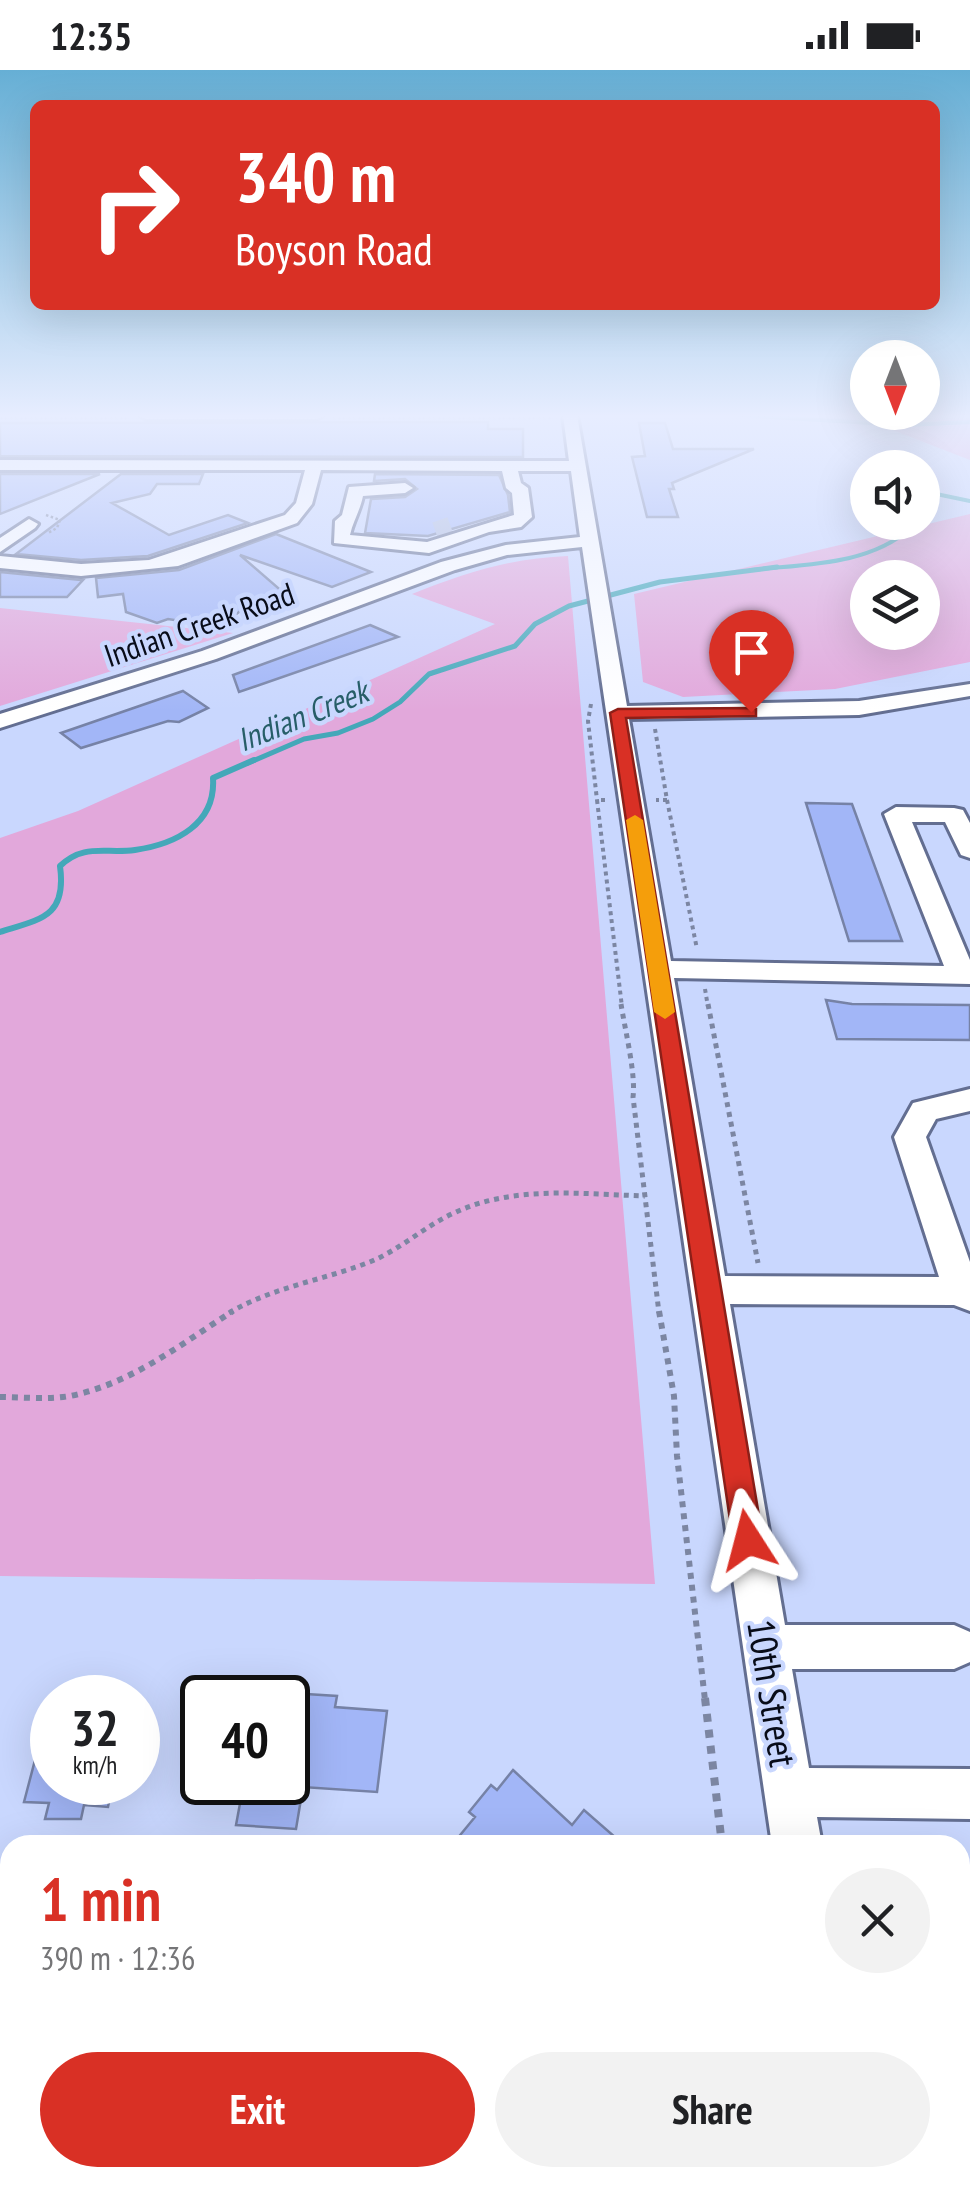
<!DOCTYPE html>
<html lang="en">
<head>
<meta charset="utf-8">
<style>
	body { margin:0; font-family:"PT Sans Narrow",sans-serif; background:#f2f2f2; color:#202124; height:100vh; display:flex; flex-direction:column; font-size:38px; white-space:nowrap }
	* { box-sizing:border-box; margin:0 }
	p { font-size:32px; color:#757577 }
	.icon { flex:none; width:55px; height:55px; fill:none; stroke:currentColor; stroke-width:2; stroke-linecap:round; stroke-linejoin:round }
	.map { position:relative; flex:1; overflow:hidden }
	.side { position:absolute; left:0px; top:1765px; width:970px; height:352px; display:flex; flex-direction:column; background:#fff; border-radius:30px 30px 0 0; box-shadow:0 10px 40px #0002 }
	.side>* { flex:none }
	.top-card { position:absolute; left:30px; top:30px; width:910px; height:210px; border-radius:15px; box-shadow:0 10px 40px #0002; background:#d93025; color:#fff; overflow:hidden }
	.needle { width:65px; rotate:180deg }
	.tools { position:absolute; left:850px; top:270px; display:grid; gap:20px }
	.tools a { display:grid; place-items:center; width:90px; height:90px; border-radius:50%; background:#fff; box-shadow:0 10px 40px #0002; font-size:50px }
	.speed { position:absolute; left:30px; top:1605px; display:flex; gap:20px; font-size:50px; font-weight:700; text-align:center }
	.speed>* { display:grid; place-content:center; width:130px; height:130px; border-radius:50%; background:#fff; box-shadow:0 10px 40px #0002; line-height:1 }
	.speed small { font-size:25px; font-weight:400 }
	.speed .limit { border:5px solid #111; border-radius:15px; background:#fff; color:#111 }
	.pin { position:absolute; display:grid; place-items:center; width:85px; height:85px; color:#fff; margin:-102px -42px; border-radius:50% 50% 50% 0; rotate:-45deg; box-shadow:0 0 10px #0007 }
	.pin .icon { rotate:45deg }
	.me { position:absolute; width:110px; margin:-55px; rotate:351deg; stroke-linejoin:round; filter:drop-shadow(0 0 8px #0008) }
	.turn { display:flex; align-items:center; gap:35px; height:210px; padding:0 40px; font-size:45px }
	.turn .icon { width:130px; height:130px; stroke-width:2.5 }
	.turn b { display:block; font-size:70px; line-height:85px }
	.round { display:grid; place-items:center; flex:none; width:105px; height:105px; border-radius:52px; background:#f2f2f2 }
	.overview { display:flex; align-items:center; justify-content:space-between; height:170px; padding:0 40px }
	h1 { font-size:60px; font-weight:800; line-height:75px; color:#d93025 }
	.button { display:flex; gap:20px; margin-top:auto; padding:20px 40px }
	.button a { flex:1; height:115px; border-radius:60px; background:#d93025; color:#fff; font-size:40px; font-weight:800; line-height:115px; text-align:center }
	.button a+a { background:#f2f2f2; color:#202124 }
	.status { display:flex; justify-content:space-between; align-items:center; height:70px; padding:0 50px; background:#fff; direction:ltr }
	.status svg { height:28px; fill:currentColor }
	.map>svg:first-child { display:block }
	.green { fill:#e2a8db; fill-rule:evenodd }
	.lines { fill:none; stroke-linecap:round; stroke-linejoin:round }
	.stream-far2 { stroke:#44a8b9; stroke-width:4 }
	.stream-far1 { stroke:#44a8b9; stroke-width:5 }
	.stream { stroke:#44a8b9; stroke-width:6 }
	.building { fill:#a2b6f7; stroke:#7682a6; stroke-width:2.5 }
	.minor-tunnel { stroke:#acb9dc; stroke-width:16; stroke-dasharray:16 9; stroke-linecap:butt }
	.minor-casing { stroke:#636e91; stroke-width:6 }
	.path-far4 { stroke:#7c86a2; stroke-width:2.5; stroke-dasharray:2.5 2.5; stroke-linecap:butt }
	.path-far3 { stroke:#7c86a2; stroke-width:4; stroke-dasharray:4 4; stroke-linecap:butt }
	.path-far2 { stroke:#7c86a2; stroke-width:5; stroke-dasharray:5 5; stroke-linecap:butt }
	.path-far1 { stroke:#7c86a2; stroke-width:6; stroke-dasharray:6 6; stroke-linecap:butt }
	.path { stroke:#7c86a2; stroke-width:8; stroke-dasharray:8 8; stroke-linecap:butt }
	.minor { fill:#fff; fill-rule:evenodd }
	.route { fill:#d93025; stroke:#8d1f18; stroke-width:2.5 }
	.slow { fill:#f59e0b }
	.labels { text-anchor:middle; dominant-baseline:central; stroke-width:9; stroke-linejoin:round; paint-order:stroke }
	.far-street-label { font-size:32px; fill:#080c19; stroke:#c9d7fe }
	.far-water-label { font-size:32px; font-style:italic; fill:#275e68; stroke:#c9d7fe }
	.street-label { font-size:38px; fill:#080c19; stroke:#c9d7fe }
</style>
</head>
<body>
<div class="status"><b>12:35</b><svg viewBox="0 0 49 12"><path d="M0 12V9h3v3zM5 12V6h3v6zM10 12V3h3v9zM15 12V0h3v12zM26 1h20v11H26zM47 4h2v5h-2z"/></svg></div>
<div class="map">
<svg width="970" height="2116" viewBox="0 0 970 2116">
	<rect width="100%" height="100%" fill="#c9d7fe"/>
	<!-- green -->
	<path class="green" d="M 880,345 L 970,345 L 970,390 L 890,359 Z
		M 970,444 L 970,592 L 835,619 L 683,627 L 643,612 L 634,524 ZM 868,508 L 922,508 L 922,562 L 868,562 Z
		M 568,486 L 655,1514 L 0,1506 L 0,768 L 78,741 L 495,554 L 412,524 C 465,503 511,488 568,486 Z
		M 0,538 L 233,563 L 0,636 Z"/>
	<g class="lines">
		<!-- stream-far2 -->
		<path class="stream-far2" d="M 739,345 L 904,355 L 970,352
			M 922,421 L 970,431
			M 751,500 C 804,494 868,496 911,458 L 908,452"/>
		<!-- stream-far1 -->
		<path class="stream-far1" d="M 248,693 L 304,669 L 338,663 L 373,649 L 400,632 L 429,604 L 515,576 L 535,554 L 569,536 L 660,512 L 777,497"/>
		<!-- stream -->
		<path class="stream" d="M 0,862 C 41,849 67,847 60,796 C 84,773 105,784 135,780 C 176,774 216,754 213,708 L 254,690"/>
	</g>
	<!-- building -->
	<path class="building" d="M 488,352 L 488,359 L 523,359 L 523,387 L 0,386 L 0,353 Z
		M 639,353 L 665,353 L 673,379 L 754,379 L 672,413 L 674,419 L 669,419 L 678,447 L 647,447 L 632,387 L 645,386 Z
		M 0,404 L 100,404 L 0,444 Z
		M 121,404 L 203,404 L 199,414 L 157,414 L 150,424 L 112,433 L 169,465 L 228,445 L 248,453 L 148,486 L 81,490 L 16,484 Z
		M 375,404 L 499,405 L 508,425 L 510,442 L 428,466 L 365,463 L 371,429 L 405,427 L 417,419 L 405,409 L 374,411 Z
		M 276,464 L 371,502 L 332,517 L 240,485 L 292,530 L 257,538 L 251,533 L 219,557 L 168,549 L 157,553 L 126,542 L 123,524 L 98,527 L 96,508 L 179,500 Z
		M 0,502 L 81,510 L 83,510 L 67,527 L 0,527 Z
		M 370,555 L 398,567 L 239,622 L 233,605 Z
		M 183,621 L 208,638 L 179,652 L 168,651 L 81,678 L 61,663 Z
		M 806,733 L 852,734 L 902,871 L 849,871 Z
		M 826,930 L 852,934 L 970,935 L 970,970 L 837,969 Z
		M 306,1624 L 337,1626 L 335,1637 L 387,1641 L 377,1722 L 303,1717 L 296,1759 L 236,1755 L 244,1712 L 288,1712 L 288,1634 L 304,1636 Z
		M 45,1652 L 52,1653 L 52,1712 L 113,1712 L 108,1737 L 84,1735 L 81,1749 L 45,1749 L 49,1733 L 24,1732 Z
		M 513,1700 L 572,1755 L 584,1740 L 624,1775 L 452,1775 L 475,1747 L 469,1742 L 491,1715 L 497,1720 Z"/>
	<g class="lines">
		<!-- minor-tunnel -->
		<path class="minor-tunnel" d="M 435,460 L 455,453"/>
		<!-- minor casing -->
		<g class="minor-casing">
			<path id="minor" d="M 139,345 L 324,345 L 317,349 L 146,349 Z
				M 563,345 L 577,345 L 627,636 L 859,631 L 970,614 L 970,626 L 859,645 L 629,649 L 671,891 L 944,896 L 884,744 L 896,737 L 954,738 L 963,740 L 970,753 L 970,788 L 961,785 L 945,752 L 912,752 L 970,890 L 970,914 L 674,908 L 725,1206 L 939,1207 L 894,1067 L 913,1033 L 970,1019 L 970,1041 L 936,1049 L 926,1067 L 970,1192 L 970,1241 L 954,1235 L 730,1234 L 785,1555 L 954,1555 L 970,1562 L 970,1592 L 954,1599 L 792,1599 L 809,1698 L 970,1699 L 970,1749 L 817,1747 L 822,1775 L 772,1775 L 582,477 L 507,485 L 455,500 L 216,589 L 0,658 L 0,644 L 202,581 L 441,492 L 506,475 L 580,467 L 571,401 L 518,401 L 521,413 L 528,418 L 532,447 L 521,457 L 489,462 L 429,483 L 334,473 L 335,451 L 342,445 L 349,417 L 405,413 L 413,418 L 405,423 L 363,426 C 360,441 353,451 350,465 L 427,472 L 514,445 L 512,423 L 506,418 L 502,401 L 321,400 L 312,434 L 297,453 L 178,496 L 81,506 L 0,498 L 0,486 L 81,494 L 149,490 L 285,445 L 296,433 L 305,400 L 0,400 L 0,390 L 569,391 Z
				M 29,449 L 38,454 L 35,458 L 0,482 L 0,468 Z
				M 0,1885 L 10,1885 L 10,1939 L 0,1939 Z
				M 343,2108 L 401,2108 L 401,2116 L 343,2116 Z
				M 822,2108 L 880,2108 L 881,2116 L 823,2116 Z"/>
		</g>
		<!-- path-far4 -->
		<path class="path-far4" d="M 0,348 L 127,348
			M 333,348 L 552,348
			M 46,445 L 60,450 L 57,458 L 48,463"/>
		<!-- path-far3 -->
		<path class="path-far3" d="M 591,634 L 588,651 L 597,730
			M 655,659 L 667,730 L 656,730
			M 605,730 L 597,730 L 622,937
			M 667,730 L 697,879
			M 705,919 L 708,937"/>
		<!-- path-far2 -->
		<path class="path-far2" d="M 621,934 C 625,960 636,1004 633,1027 L 659,1243
			M 708,934 L 758,1193
			M 229,1243 C 273,1217 320,1211 367,1193 C 399,1181 423,1157 454,1143 C 513,1115 582,1124 645,1126"/>
		<!-- path-far1 -->
		<path class="path-far1" d="M 659,1241 L 674,1326 L 677,1386 L 705,1630
			M 0,1327 C 23,1327 47,1330 70,1326 C 131,1314 181,1274 233,1241"/>
		<!-- path -->
		<path class="path" d="M 705,1628 L 722,1775
			M 763,2108 L 764,2116"/>
		<!-- minor -->
		<use href="#minor" class="minor"/>
	</g>
	<!-- sky -->
	<linearGradient id="sky" x2="0" y2="1"><stop stop-color="#66afd5"/><stop offset="0.54" stop-color="#e7edff"/><stop offset="1" stop-color="#e7edff" stop-opacity="0"/></linearGradient>
	<rect width="970" height="641" fill="url(#sky)"/>
	<!-- route -->
	<path class="route" d="M 751,638 L 756,639 L 756,646 L 626,648 L 763,1470 L 759,1480 L 748,1484 L 738,1480 L 733,1470 L 610,643 L 618,639 Z"/>
	<!-- slow -->
	<path class="slow" d="M 635,745 L 643,750 L 675,942 L 665,949 L 654,942 L 626,750 Z"/>
	<g class="labels">
		<!-- far-street labels -->
		<g class="far-street-label">
			<text transform="translate(199 554) rotate(-19)">Indian Creek Road</text>
		</g>
		<!-- far-water labels -->
		<g class="far-water-label">
			<text transform="translate(302 645) rotate(-22)">Indian Creek</text>
		</g>
		<!-- street labels -->
		<g class="street-label">
			<text transform="translate(773 1623) rotate(81)">10th Street</text>
		</g>
	</g>
</svg>
<div class="tools">
<a><svg class="needle" viewBox="-14 -14 28 28"><path d="M0-13l5 13h-10z" fill="#e53935"/><path d="M0 13l5-13h-10z" fill="#757577"/></svg></a>
<a><svg class="icon" aria-label="sound" viewBox="0 0 24 24"><path d="M4 9h4l5-4v14l-5-4H4zM17 9q2 3 0 6"/></svg></a>
<a><svg class="icon" aria-label="layers" viewBox="0 0 24 24"><path d="M12 4l9 5-9 5-9-5zM3 14l9 5 9-5"/></svg></a>
</div>
<div class="speed"><div>32<small>km/h</small></div><div class="limit">40</div></div>
<div class="pin" style="left:751px;top:642px;background:#d93025"><svg class="icon" aria-label="arrive" viewBox="0 0 24 24"><path d="M6 21V4h12l-3 4 3 4H6"/></svg></div>
<svg class="me" style="left:748px;top:1470px" viewBox="-20 -20 40 40"><path d="M0-17L14 15 0 8-14 15z" fill="#d93025" stroke="#fff" stroke-width="4"/></svg>
<div class="top-card">
<div class="turn"><svg class="icon" aria-label="right" viewBox="0 0 24 24"><path d="M7 20v-9h11M14 6l5 5-5 5"/></svg><div><b>340 m</b>Boyson Road</div></div>
</div>
<section class="side">
<div class="overview"><div><h1>1 min</h1><p>390 m · 12:36</p></div><a class="round"><svg class="icon" aria-label="close" viewBox="0 0 24 24"><path d="M6 6l12 12M18 6L6 18"/></svg></a></div>
<div class="button"><a>Exit</a><a>Share</a></div>
</section>
</div>
</body>
</html>
